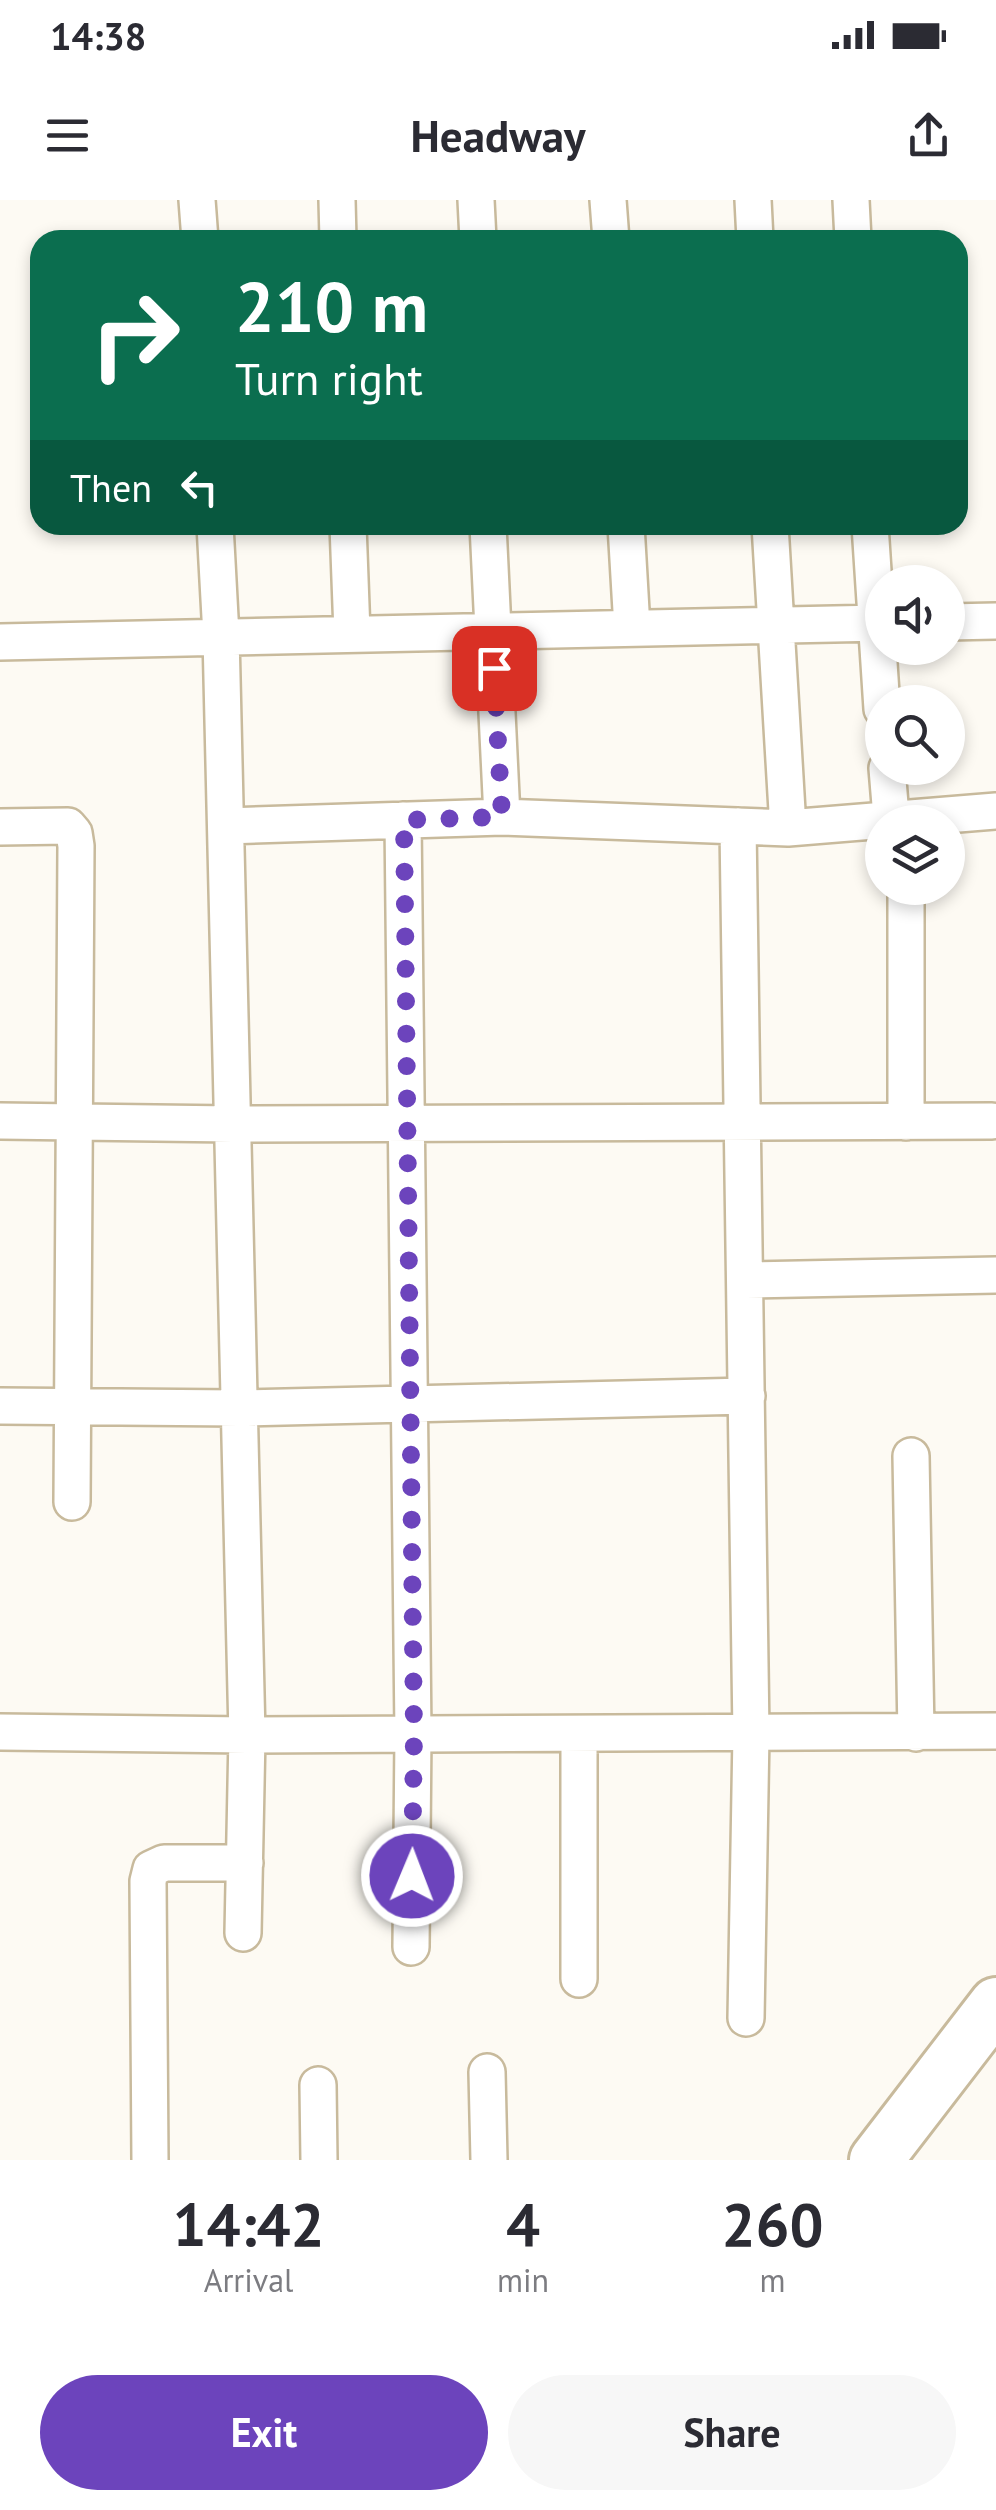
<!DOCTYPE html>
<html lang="en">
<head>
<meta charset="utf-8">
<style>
	body { margin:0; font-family:"PT Sans",sans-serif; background:#f7f7f7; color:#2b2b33; height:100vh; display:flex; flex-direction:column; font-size:38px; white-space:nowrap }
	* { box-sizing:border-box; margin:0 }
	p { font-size:32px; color:#7c7c81 }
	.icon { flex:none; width:55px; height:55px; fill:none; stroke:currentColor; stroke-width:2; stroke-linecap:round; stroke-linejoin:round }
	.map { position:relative; height:1960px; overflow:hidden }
	.panel { display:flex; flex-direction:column; background:#fff; flex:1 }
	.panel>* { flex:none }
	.banner { position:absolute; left:30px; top:30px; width:938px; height:305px; border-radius:30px; box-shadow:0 5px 15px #0003; background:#0b6e4f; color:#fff; overflow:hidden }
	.fabs { position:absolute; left:865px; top:365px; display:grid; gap:20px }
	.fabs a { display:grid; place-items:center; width:100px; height:100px; border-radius:50%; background:#fff; box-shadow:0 5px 15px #0003; font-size:50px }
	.pin { position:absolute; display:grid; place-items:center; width:85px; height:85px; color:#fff; margin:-42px; border-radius:20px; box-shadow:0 5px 15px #0006 }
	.me { position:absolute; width:110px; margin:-55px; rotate:1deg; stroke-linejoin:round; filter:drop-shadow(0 0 8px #0008) }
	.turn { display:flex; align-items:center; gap:35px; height:210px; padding:0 40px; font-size:45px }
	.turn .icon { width:130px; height:130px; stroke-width:2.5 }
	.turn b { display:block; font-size:70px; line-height:85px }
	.then { display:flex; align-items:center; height:95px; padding:0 40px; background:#0003; gap:20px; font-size:38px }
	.eta { display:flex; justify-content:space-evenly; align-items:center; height:170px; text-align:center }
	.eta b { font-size:60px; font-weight:700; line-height:70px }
	.cta { display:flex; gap:20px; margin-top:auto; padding:20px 40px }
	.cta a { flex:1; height:115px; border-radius:60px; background:#6c44bc; color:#fff; font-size:40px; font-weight:700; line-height:115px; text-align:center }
	.cta a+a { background:#f7f7f7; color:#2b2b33 }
	.status { display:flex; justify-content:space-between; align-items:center; height:70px; padding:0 50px; background:#fff; direction:ltr }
	.status svg { height:28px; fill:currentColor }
	header { display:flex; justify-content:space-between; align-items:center; height:130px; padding:0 40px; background:#fff; font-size:45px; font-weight:700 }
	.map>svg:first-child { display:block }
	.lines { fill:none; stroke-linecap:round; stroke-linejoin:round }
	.street-casing { stroke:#c8ba9c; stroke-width:40 }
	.primary-casing { stroke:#c8ba9c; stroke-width:58 }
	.street { stroke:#fff; stroke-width:35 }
	.primary { stroke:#fff; stroke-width:52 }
	.route { stroke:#6c44bc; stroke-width:18; stroke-dasharray:0 32.4 }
</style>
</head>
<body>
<div class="status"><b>14:38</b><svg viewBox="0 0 49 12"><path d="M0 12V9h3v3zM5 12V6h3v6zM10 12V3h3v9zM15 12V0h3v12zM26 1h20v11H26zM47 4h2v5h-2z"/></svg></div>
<header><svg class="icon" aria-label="menu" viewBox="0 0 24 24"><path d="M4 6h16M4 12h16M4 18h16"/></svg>Headway<svg class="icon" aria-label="share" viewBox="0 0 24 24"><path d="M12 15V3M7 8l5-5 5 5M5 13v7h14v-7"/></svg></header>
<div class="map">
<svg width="996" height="1960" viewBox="0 0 996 1960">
	<rect width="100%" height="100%" fill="#fdfaf3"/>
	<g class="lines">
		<!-- street casing -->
		<g class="street-casing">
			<path id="street" d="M 197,0 L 200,40
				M 337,0 L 338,40
				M 476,0 L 478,40
				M 608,0 L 611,40
				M 753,0 L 755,40
				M 851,0 L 853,40
				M 215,325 L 221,436 L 247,1535 L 243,1733
				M 348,325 L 352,433
				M 488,325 L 502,617
				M 626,325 L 632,428
				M 770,325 L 788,628
				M 870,325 L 882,509
				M 948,422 L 996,421
				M 0,442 L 882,423
				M 887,568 L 891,617
				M 403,620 L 413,1534 L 411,1747
				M 226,626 L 502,617 L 788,628 L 996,611
				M 738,626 L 751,1534 L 746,1818
				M 0,627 L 68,626 L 74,633 L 76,646 L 72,1302
				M 906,688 L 906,922
				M 0,921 L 233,924 L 992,921
				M 746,1080 L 996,1075
				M 0,1206 L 239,1208 L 747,1196
				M 911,1256 L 916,1533
				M 0,1532 L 247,1535 L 996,1531
				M 579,1534 L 579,1779
				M 487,1872 L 489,1960
				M 318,1885 L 319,1960
				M 150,1960 L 148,1681 L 151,1669 L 164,1663 L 245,1663"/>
		</g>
		<!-- primary casing -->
		<g class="primary-casing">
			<path id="primary" d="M 876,1960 L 996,1804"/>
		</g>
		<!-- street -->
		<use href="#street" class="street"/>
		<!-- primary -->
		<use href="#primary" class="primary"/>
	</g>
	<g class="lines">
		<!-- route -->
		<path class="route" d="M 412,1676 L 414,1534 L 404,620 L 502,617 L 494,468"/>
	</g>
</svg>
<div class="fabs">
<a><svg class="icon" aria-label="sound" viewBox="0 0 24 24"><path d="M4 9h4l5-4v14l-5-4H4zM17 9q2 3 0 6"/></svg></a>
<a><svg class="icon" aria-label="search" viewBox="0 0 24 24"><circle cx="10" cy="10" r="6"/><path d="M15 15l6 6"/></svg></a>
<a><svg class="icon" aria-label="layers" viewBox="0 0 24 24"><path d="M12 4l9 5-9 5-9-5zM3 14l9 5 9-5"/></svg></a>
</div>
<div class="pin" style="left:494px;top:468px;background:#d93025"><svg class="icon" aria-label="arrive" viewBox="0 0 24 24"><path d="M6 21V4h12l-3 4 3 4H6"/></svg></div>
<svg class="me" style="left:412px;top:1676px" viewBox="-20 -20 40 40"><circle r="17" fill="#6c44bc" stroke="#fff" stroke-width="3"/><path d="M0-11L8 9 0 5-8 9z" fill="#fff"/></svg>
<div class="banner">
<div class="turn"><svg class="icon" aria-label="right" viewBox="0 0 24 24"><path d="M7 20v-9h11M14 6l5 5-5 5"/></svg><div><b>210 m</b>Turn right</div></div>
<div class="then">Then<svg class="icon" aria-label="left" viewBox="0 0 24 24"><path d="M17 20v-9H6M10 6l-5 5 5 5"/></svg></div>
</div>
</div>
<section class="panel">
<div class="eta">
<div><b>14:42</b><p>Arrival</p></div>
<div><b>4</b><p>min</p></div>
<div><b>260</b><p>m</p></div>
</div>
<div class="cta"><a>Exit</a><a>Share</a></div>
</section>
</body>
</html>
